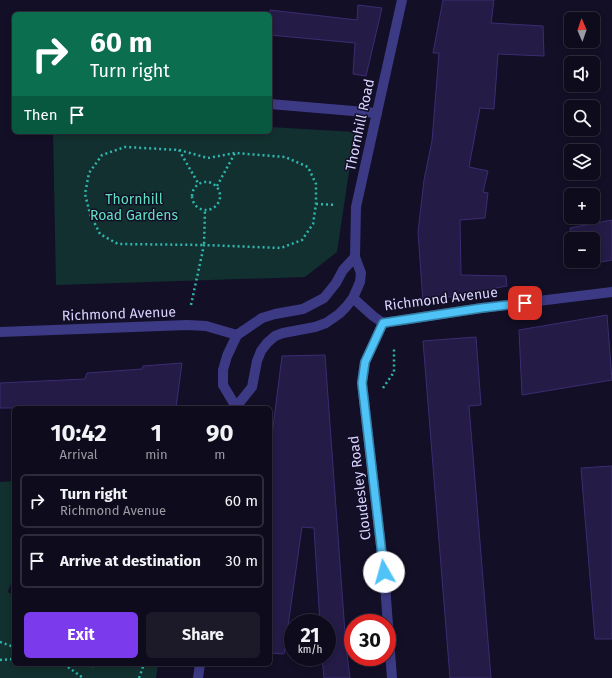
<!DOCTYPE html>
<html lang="en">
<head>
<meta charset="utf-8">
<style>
	body { margin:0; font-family:"Fira Sans",sans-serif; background:#1c1929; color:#f1f3f6; height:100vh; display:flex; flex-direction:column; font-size:15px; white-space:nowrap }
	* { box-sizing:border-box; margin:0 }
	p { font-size:13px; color:#9b9ba3 }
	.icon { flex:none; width:22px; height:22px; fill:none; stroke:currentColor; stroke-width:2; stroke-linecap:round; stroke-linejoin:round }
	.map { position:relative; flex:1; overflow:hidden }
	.sheet { position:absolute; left:12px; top:406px; width:260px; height:260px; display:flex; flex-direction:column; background:#0e0b1c; border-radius:6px; box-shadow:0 2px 6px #0003,0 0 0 1px #2e2b3b }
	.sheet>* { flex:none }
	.guide { position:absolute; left:12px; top:12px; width:260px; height:122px; border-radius:6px; box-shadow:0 2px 6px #0003,0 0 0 1px #2e2b3b; background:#0b6e4f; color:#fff; overflow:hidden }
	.needle { width:26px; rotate:358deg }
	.controls { position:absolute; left:564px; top:12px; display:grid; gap:8px }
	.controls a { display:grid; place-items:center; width:36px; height:36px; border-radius:6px; background:#0e0b1c; box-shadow:0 2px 6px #0003,0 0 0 1px #2e2b3b; font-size:20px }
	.speed { position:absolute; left:284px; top:614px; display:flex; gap:8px; font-size:20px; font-weight:700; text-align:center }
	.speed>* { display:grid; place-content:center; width:52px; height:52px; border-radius:50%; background:#0e0b1c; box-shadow:0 2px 6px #0003,0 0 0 1px #2e2b3b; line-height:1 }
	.speed small { font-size:10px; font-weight:400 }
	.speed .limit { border:6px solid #d22; background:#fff; color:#111 }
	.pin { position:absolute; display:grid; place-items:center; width:34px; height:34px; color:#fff; margin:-17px; border-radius:8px; box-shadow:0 2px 6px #0006 }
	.me { position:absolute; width:44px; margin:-22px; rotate:353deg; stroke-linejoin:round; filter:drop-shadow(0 0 3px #0008) }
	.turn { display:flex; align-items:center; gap:14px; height:84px; padding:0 12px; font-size:18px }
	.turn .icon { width:52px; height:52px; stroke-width:2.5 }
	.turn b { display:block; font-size:28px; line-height:34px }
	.then { display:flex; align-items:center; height:38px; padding:0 12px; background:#0003; gap:8px; font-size:15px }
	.eta { display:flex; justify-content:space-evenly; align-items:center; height:68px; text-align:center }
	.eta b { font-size:24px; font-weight:700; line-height:28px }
	.action { display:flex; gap:8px; margin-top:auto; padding:8px 12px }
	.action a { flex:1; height:46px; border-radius:6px; background:#7c3aed; color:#fff; font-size:16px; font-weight:700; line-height:46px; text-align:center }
	.action a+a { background:#1c1929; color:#f1f3f6 }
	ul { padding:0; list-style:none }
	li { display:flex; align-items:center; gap:12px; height:54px; margin:0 8px 6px; padding:0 4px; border:2px solid #2e2b3b; border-radius:6px }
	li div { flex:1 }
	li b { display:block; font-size:15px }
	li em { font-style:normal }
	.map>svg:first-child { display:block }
	.green { fill:#12302f }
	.building { fill:#241b47; stroke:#3b2d73 }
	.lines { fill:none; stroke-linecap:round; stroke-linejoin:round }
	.path { stroke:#2fb8b0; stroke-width:2.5; stroke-dasharray:2 3; stroke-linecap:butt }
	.minor { stroke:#3d3a85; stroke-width:10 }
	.tertiary { stroke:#3d3a85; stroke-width:10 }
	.route-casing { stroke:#337fa1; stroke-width:10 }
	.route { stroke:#4fc3f7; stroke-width:7 }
	.labels { text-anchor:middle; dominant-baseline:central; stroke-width:3; stroke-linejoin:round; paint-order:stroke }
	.street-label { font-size:14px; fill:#d9d4ff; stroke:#130f26 }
	.park-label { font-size:14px; fill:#5fe0c0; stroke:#130f26 }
</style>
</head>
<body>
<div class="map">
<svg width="612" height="678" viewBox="0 0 612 678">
	<rect width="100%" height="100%" fill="#130f26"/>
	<!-- green -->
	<path class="green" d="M 270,127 L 355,132 L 337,252 L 305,277 L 56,285 L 53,132 L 270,132 Z
		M 14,481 L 14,577 L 8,591 L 9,593 L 14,594 L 14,664 L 158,664 L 156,678 L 0,678 L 0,482 Z"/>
	<!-- building -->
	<path class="building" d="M 443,0 L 494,0 L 491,23 L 543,26 L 544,56 L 498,54 L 494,109 L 480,108 L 469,167 L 488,171 L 483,192 L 488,193 L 485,218 L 460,220 L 461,275 L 506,276 L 507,286 L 423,302 L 418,232 L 424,180 L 432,141 L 439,53 L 433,53 Z
		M 358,5 L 382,8 L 366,76 L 353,74 L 355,43 L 270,35 L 270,10 L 357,20 Z
		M 612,220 L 612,260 L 577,266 L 576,261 L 593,261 L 593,239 L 572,239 L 570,228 Z
		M 607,315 L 612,380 L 522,395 L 519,330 Z
		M 476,337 L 481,405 L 469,406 L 491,678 L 450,678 L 423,341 Z
		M 325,355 L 346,647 L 350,678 L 324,678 L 322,657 L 327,657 L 327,623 L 320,623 L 314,528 L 302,527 L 284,654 L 270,653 L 270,451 L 282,356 Z
		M 182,363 L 176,408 L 0,408 L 0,383 L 85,379 L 87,373 L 142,369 L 143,366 Z
		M 612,466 L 612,639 L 595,639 L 581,468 Z"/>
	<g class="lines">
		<!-- path -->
		<path class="path" d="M 179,150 L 198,183
			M192 196a14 14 0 1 1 28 0a14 14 0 1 1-28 0Z
			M 217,186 L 235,153
			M 316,204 L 336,205
			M 191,305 L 204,245 L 281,248 L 302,240 L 313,224 L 316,204 L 316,184 L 308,167 L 285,157 L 235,153 L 208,158 L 179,150 L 125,147 L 102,155 L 89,173 L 85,194 L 90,214 L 100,234 L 118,244 L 204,245 L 205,210
			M 383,388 L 394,372 L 394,349
			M 0,642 L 14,647
			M 0,660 L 14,659
			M 64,664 L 83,678
			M 82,664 L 94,666 L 106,664
			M 139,678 L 144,664"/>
		<!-- minor -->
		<path class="minor" d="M 270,104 L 377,113
			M 353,298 L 373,316 L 383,323 L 481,308 L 612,292
			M 383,323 L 365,362 L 362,383 L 384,572 L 392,678
			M 0,332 L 187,325 L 206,326 L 237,335"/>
		<!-- tertiary -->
		<path class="tertiary" d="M 236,407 L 252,387 L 257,361 L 261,351 L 267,343 L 275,336 L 283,333 L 315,327 L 326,323 L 339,314 L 346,307 L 353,298 L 360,282 L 361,273 L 355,257 L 356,207 L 402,0
			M 236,407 L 223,385 L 223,370 L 227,356 L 237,335 L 262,318 L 275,314 L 303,309 L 324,298 L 336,283 L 343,270 L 355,257
			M 198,678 L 200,664"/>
	</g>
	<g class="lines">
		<!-- route casing -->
		<g class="route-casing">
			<path id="route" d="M 384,572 L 362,383 L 365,362 L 383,323 L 482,308 L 525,303"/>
		</g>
		<!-- route -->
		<use href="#route" class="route"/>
	</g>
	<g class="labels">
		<!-- street labels -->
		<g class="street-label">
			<text transform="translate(360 125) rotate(-78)">Thornhill Road</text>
			<text transform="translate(441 299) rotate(-7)">Richmond Avenue</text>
			<text transform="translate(119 314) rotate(-2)">Richmond Avenue</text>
			<text transform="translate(360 488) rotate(-97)">Cloudesley Road</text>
		</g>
		<!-- park labels -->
		<g class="park-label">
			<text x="134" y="199">Thornhill<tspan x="134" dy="16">Road Gardens</tspan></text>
		</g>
	</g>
</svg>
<div class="controls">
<a><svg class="needle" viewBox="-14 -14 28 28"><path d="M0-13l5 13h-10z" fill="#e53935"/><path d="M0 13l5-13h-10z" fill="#9b9ba3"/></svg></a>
<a><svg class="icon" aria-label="sound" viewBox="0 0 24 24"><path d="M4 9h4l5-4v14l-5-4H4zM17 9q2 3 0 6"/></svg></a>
<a><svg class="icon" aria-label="search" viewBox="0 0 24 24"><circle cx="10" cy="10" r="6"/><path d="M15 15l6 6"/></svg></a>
<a><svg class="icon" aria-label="layers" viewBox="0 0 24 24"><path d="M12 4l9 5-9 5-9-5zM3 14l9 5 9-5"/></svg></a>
<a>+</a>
<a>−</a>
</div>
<div class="speed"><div>21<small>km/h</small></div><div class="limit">30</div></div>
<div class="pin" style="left:525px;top:303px;background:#d93025"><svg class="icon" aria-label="arrive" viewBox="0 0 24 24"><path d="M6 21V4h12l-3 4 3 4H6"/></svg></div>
<svg class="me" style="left:384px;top:572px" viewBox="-20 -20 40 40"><circle r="19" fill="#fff"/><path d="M0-13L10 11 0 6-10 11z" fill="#4fc3f7"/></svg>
<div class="guide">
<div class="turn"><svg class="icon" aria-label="right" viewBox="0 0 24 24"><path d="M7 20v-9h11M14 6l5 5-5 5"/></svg><div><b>60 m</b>Turn right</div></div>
<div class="then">Then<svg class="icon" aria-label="arrive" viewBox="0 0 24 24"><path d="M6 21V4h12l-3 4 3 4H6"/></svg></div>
</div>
<section class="sheet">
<div class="eta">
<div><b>10:42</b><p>Arrival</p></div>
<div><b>1</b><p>min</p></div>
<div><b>90</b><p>m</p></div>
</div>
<ul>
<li><svg class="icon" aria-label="right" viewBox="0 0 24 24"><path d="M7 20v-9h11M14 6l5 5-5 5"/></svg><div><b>Turn right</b><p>Richmond Avenue</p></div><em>60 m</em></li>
<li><svg class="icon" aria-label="arrive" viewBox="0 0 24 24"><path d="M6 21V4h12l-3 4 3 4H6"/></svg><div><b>Arrive at destination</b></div><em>30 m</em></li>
</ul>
<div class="action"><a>Exit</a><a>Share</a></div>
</section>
</div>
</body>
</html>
